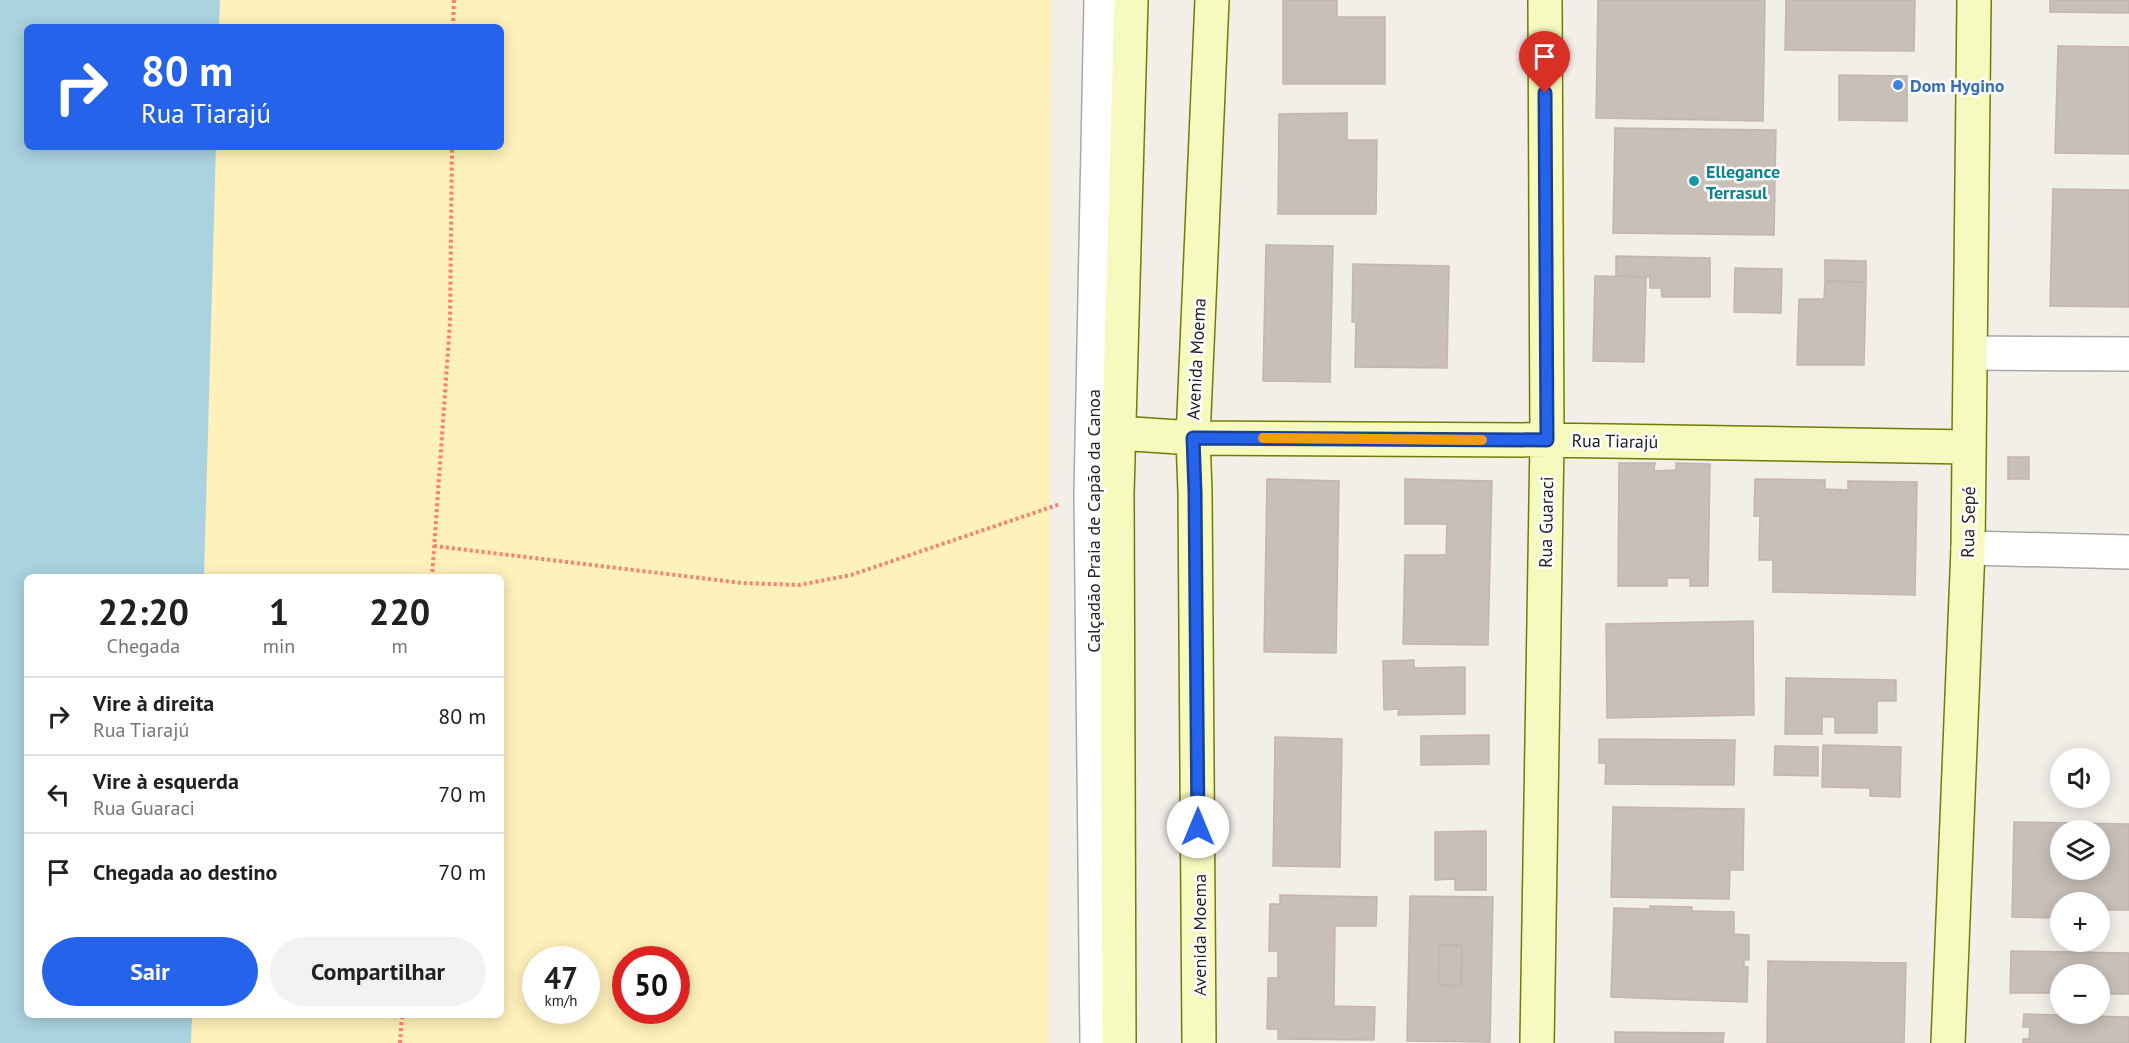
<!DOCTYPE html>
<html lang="pt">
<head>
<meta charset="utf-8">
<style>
	body { margin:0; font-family:"PT Sans",sans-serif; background:#f2f2f2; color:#202124; height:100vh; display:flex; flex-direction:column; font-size:22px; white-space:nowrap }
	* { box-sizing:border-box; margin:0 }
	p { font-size:20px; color:#757577 }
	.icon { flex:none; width:33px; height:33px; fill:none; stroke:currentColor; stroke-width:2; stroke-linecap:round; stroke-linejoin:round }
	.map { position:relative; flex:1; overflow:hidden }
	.details { position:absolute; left:24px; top:574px; width:480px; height:444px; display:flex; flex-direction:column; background:#fff; border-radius:9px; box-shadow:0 3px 15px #0003 }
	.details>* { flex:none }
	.guide { position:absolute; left:24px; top:24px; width:480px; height:126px; border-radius:9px; box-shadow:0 3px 15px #0003; background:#2563eb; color:#fff; overflow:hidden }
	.tools { position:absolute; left:2050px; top:748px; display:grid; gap:12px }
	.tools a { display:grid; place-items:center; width:60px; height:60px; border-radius:50%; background:#fff; box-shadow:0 3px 15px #0003; font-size:30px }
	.speed { position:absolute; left:522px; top:946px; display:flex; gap:12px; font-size:30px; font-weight:700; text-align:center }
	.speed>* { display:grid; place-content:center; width:78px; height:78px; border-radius:50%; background:#fff; box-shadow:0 3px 15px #0003; line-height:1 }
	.speed small { font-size:15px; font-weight:400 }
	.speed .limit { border:9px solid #d22; background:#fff; color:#111 }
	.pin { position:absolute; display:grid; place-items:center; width:51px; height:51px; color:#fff; margin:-62px -26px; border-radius:50% 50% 50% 0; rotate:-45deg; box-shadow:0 0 6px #0007 }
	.pin .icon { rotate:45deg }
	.me { position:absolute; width:66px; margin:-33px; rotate:0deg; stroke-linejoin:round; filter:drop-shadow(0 0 4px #0008) }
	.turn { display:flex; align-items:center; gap:21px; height:126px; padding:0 18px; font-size:27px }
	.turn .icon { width:78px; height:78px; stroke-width:2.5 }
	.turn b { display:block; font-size:42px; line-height:51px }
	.eta { display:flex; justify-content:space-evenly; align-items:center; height:102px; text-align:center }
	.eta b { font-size:36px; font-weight:700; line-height:42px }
	.cta { display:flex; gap:12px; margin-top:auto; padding:12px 18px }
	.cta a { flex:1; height:69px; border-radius:36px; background:#2563eb; color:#fff; font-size:24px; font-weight:700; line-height:69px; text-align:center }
	.cta a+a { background:#f2f2f2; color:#202124 }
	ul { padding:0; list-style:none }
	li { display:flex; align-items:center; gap:18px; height:78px; padding:0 18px; border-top:2px solid #e0e0e0 }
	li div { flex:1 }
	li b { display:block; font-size:22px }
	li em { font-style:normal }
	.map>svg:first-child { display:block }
	.sand { fill:#fff1ba; fill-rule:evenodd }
	.water { fill:#aad3df }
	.building { fill:#c7bfb8; stroke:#c4b6ab; stroke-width:1.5; fill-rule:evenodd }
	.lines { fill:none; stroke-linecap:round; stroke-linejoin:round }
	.street-casing { stroke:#a9a9a9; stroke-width:36 }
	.secondary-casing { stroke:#707d05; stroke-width:36 }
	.path { stroke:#fa8072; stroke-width:4; stroke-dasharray:3 3; stroke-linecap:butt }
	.street { stroke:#fff; stroke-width:33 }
	.secondary { stroke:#f7fabf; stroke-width:33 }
	.route-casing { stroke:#184099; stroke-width:15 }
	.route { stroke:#2563eb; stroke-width:10 }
	.slow { stroke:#f59e0b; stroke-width:10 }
	.shop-dot { fill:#3f7fe0; stroke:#fff; stroke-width:2 }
	.culture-dot { fill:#0f9aa8; stroke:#fff; stroke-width:2 }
	.labels { text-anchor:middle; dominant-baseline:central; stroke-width:5; stroke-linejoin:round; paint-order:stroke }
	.shop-label { font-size:18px; font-weight:bold; fill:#366cbe; stroke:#fff; text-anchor:start }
	.culture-label { font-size:18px; font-weight:bold; fill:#0d838f; stroke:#fff; text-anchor:start }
	.street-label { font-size:18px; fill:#222; stroke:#fff }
</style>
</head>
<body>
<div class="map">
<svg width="2129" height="1043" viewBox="0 0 2129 1043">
	<rect width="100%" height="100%" fill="#f2efe9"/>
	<!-- sand -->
	<path class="sand" d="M 220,0 L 1051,0 L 1048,1043 L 191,1043 L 192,1016 L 501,1016 L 501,578 L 204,577 L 216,147 L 501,147 L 501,27 L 219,27 ZM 536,960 L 586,960 L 586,1011 L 536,1011 ZM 626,960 L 676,960 L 676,1011 L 626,1011 Z"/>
	<!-- water -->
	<path class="water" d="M 0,0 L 220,0 L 219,27 L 27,27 L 27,147 L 216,147 L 204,577 L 27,578 L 27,1016 L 192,1016 L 191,1043 L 0,1043 Z"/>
	<!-- building -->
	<path class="building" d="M 1283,0 L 1337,0 L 1337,17 L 1385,17 L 1385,84 L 1283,84 Z
		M 1598,0 L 1765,0 L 1763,121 L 1596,118 Z
		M 1786,0 L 1915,0 L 1914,51 L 1785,50 Z
		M 2050,0 L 2129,0 L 2129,13 L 2050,12 Z
		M 2058,46 L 2129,47 L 2129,154 L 2055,153 Z
		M 1839,75 L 1907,76 L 1907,121 L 1839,120 Z
		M 1347,113 L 1347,140 L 1377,140 L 1376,214 L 1278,214 L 1279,114 Z
		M 1615,128 L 1776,130 L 1774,235 L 1613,233 Z
		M 2053,189 L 2129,190 L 2129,307 L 2050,306 Z
		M 1266,245 L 1333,246 L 1330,382 L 1263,381 Z
		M 1616,256 L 1710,258 L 1710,297 L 1662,297 L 1661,288 L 1650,288 L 1650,277 L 1616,276 Z
		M 1825,260 L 1866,261 L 1866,282 L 1825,281 Z
		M 1353,264 L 1449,266 L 1447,368 L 1355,367 L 1356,322 L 1352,322 Z
		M 1735,268 L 1782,269 L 1781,313 L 1734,312 Z
		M 1595,276 L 1646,277 L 1644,362 L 1593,361 Z
		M 1825,281 L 1866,282 L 1864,365 L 1797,365 L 1799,299 L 1824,299 Z
		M 2008,457 L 2029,457 L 2029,479 L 2008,479 Z
		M 1619,463 L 1655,463 L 1654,471 L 1676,470 L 1676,463 L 1710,464 L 1708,586 L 1690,586 L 1690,578 L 1667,578 L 1667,586 L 1618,586 Z
		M 1267,479 L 1339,481 L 1336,653 L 1264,652 Z
		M 1405,479 L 1492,481 L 1488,645 L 1403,644 L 1405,555 L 1446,555 L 1447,524 L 1405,524 Z
		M 1755,479 L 1825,480 L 1825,489 L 1848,490 L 1848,481 L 1917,482 L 1915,595 L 1773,592 L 1773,560 L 1759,560 L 1760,516 L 1754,516 Z
		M 1753,621 L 1754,715 L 1607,718 L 1606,624 Z
		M 1414,660 L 1414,668 L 1465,667 L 1465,714 L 1398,715 L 1399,709 L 1384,710 L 1383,661 Z
		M 1786,678 L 1896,680 L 1896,701 L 1877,701 L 1877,733 L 1835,733 L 1835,717 L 1822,717 L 1822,734 L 1785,734 Z
		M 1489,735 L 1489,764 L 1421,765 L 1421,736 Z
		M 1275,737 L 1342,739 L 1340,867 L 1273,866 Z
		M 1599,739 L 1735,740 L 1734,785 L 1605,784 L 1606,763 L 1599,763 Z
		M 1823,745 L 1901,747 L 1900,797 L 1870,796 L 1870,788 L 1822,787 Z
		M 1775,746 L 1818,747 L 1818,776 L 1774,775 Z
		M 1613,807 L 1744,809 L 1743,870 L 1730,870 L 1729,899 L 1611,897 Z
		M 2014,822 L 2129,824 L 2129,910 L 2105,910 L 2104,918 L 2100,918 L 2100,903 L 2061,903 L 2061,918 L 2012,917 ZM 2061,831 L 2100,831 L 2100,870 L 2061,870 Z
		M 1486,831 L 1486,890 L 1455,890 L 1455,879 L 1435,880 L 1435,832 Z
		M 1280,895 L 1377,897 L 1376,926 L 1335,926 L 1334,1006 L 1375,1007 L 1374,1040 L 1278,1039 L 1278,1029 L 1267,1029 L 1268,978 L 1278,978 L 1278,951 L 1269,951 L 1270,904 L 1280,904 Z
		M 1410,896 L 1493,897 L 1490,1042 L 1407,1041 ZM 1440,945 L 1462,945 L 1461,986 L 1439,985 Z
		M 1650,906 L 1692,907 L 1692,911 L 1734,912 L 1734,934 L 1749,935 L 1749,960 L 1744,960 L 1744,967 L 1748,967 L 1747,1002 L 1611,997 L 1614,908 L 1650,909 Z
		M 1440,945 L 1462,945 L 1461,986 L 1439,985 Z
		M 2011,951 L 2129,953 L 2129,994 L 2100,994 L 2100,975 L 2061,975 L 2061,993 L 2010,993 Z
		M 1768,961 L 1906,963 L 1904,1043 L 1767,1043 Z
		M 2024,1014 L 2129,1017 L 2129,1043 L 2023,1043 L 2023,1039 L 2029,1039 L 2030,1027 L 2023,1027 Z
		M 1615,1032 L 1724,1033 L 1723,1043 L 1615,1043 Z"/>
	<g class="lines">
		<!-- street casing -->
		<g class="street-casing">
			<path id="street" d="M 1971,353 L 2129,354
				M 1968,548 L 2129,552
				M 1097,1043 L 1091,493 L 1101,0"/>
		</g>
		<!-- secondary casing -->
		<g class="secondary-casing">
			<path id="secondary" d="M 1118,433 L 1193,438 L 1547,440 L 1969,447
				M 1119,1043 L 1117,493 L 1131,0
				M 1199,1043 L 1195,492 L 1193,438 L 1212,0
				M 1537,1043 L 1547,440 L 1545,0
				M 1948,1043 L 1968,548 L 1974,0"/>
		</g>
		<!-- path -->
		<path class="path" d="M 453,27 L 454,0
			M 434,546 L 742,583 L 799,585 L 851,575 L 1060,504
			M 432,578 L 450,322 L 452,147
			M 400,1043 L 402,1016"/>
		<!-- street -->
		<use href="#street" class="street"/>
		<!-- secondary -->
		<use href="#secondary" class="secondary"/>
	</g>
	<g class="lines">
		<!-- route casing -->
		<g class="route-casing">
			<path id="route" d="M 1198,827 L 1195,492 L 1193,438 L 1547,440 L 1545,93"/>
		</g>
		<!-- route -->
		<use href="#route" class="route"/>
		<!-- slow -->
		<path class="slow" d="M 1263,438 L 1482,440"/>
	</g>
	<!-- markers -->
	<circle class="shop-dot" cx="1898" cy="85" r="6"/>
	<circle class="culture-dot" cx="1694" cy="181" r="6"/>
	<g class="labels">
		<!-- shop labels -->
		<g class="shop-label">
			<text x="1910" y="85">Dom Hygino</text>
		</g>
		<!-- culture labels -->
		<g class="culture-label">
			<text x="1706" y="171">Ellegance<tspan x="1706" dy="21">Terrasul</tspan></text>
		</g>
		<!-- street labels -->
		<g class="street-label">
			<text transform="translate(1196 359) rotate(-87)">Avenida Moema</text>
			<text transform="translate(1615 441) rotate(1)">Rua Tiarajú</text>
			<text transform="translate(1093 521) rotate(-90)">Calçadão Praia de Capão da Canoa</text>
			<text transform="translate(1546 522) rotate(-89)">Rua Guaraci</text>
			<text transform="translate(1968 522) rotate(-89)">Rua Sepé</text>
			<text transform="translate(1199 935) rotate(-90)">Avenida Moema</text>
		</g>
	</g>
</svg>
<div class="tools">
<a><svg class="icon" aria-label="sound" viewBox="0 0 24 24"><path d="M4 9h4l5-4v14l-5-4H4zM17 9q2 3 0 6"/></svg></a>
<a><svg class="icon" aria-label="layers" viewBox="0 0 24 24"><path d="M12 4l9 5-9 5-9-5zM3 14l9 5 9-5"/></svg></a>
<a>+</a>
<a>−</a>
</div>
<div class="speed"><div>47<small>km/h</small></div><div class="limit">50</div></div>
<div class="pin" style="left:1545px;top:93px;background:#d93025"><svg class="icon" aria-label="arrive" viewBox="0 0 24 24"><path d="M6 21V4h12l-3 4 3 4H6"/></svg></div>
<svg class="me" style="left:1198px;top:827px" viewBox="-20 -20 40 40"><circle r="19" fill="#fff"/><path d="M0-13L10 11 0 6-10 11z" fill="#2563eb"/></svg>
<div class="guide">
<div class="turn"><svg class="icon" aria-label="right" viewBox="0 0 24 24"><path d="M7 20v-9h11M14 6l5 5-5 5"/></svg><div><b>80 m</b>Rua Tiarajú</div></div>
</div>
<section class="details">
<div class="eta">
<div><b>22:20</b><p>Chegada</p></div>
<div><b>1</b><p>min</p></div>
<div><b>220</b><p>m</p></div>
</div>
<ul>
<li><svg class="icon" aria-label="right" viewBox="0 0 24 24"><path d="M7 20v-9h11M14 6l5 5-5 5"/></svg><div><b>Vire à direita</b><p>Rua Tiarajú</p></div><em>80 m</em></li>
<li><svg class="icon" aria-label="left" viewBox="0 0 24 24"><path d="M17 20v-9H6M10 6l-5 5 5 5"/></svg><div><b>Vire à esquerda</b><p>Rua Guaraci</p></div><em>70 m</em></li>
<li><svg class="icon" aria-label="arrive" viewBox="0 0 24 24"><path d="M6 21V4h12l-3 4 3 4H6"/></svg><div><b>Chegada ao destino</b></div><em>70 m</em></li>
</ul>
<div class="cta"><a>Sair</a><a>Compartilhar</a></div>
</section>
</div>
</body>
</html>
